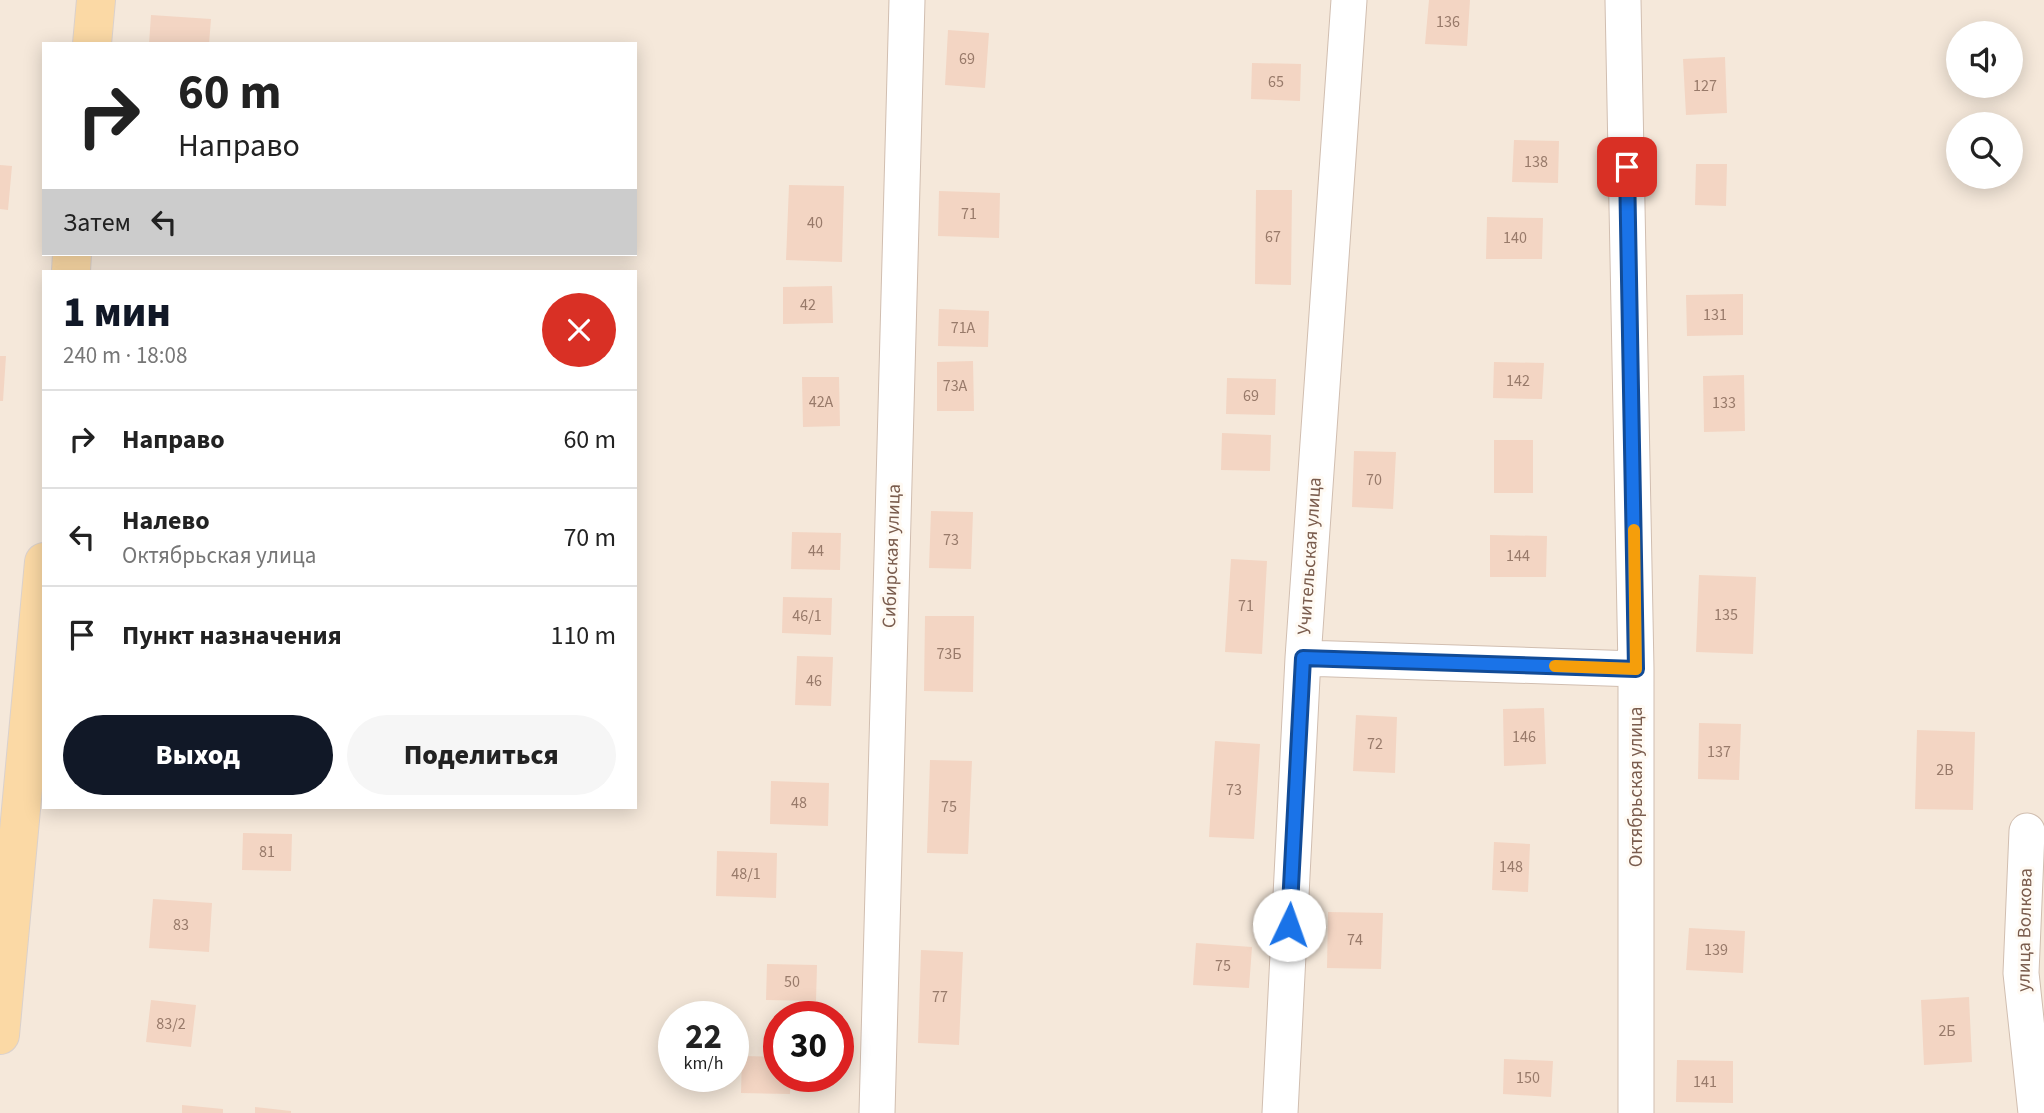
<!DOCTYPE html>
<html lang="ru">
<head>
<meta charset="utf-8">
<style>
	body { margin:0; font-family:"Source Sans 3",sans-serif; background:#f6f6f6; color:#222; height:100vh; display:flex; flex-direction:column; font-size:26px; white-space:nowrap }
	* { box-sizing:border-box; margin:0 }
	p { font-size:23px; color:#767676 }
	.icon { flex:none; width:38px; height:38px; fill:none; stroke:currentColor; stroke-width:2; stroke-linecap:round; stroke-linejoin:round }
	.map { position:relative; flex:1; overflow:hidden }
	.panel { position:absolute; left:42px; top:270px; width:595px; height:539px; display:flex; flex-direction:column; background:#fff; border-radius:0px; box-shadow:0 4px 18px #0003 }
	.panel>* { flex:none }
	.hud { position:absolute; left:42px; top:42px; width:595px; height:214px; border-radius:0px; box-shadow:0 4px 18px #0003; background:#fff; color:#222; overflow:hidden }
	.controls { position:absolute; left:1946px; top:21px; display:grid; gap:14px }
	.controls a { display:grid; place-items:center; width:77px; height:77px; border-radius:50%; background:#fff; box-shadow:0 4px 18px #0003; font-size:35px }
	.speed { position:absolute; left:658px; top:1001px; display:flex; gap:14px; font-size:35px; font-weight:700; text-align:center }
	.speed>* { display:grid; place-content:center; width:91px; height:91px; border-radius:50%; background:#fff; box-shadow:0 4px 18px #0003; line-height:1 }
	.speed small { font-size:18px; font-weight:400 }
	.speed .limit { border:10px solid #d22; background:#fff; color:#111 }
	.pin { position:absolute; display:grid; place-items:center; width:60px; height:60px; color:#fff; margin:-30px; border-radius:14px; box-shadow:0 4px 10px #0006 }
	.me { position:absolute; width:77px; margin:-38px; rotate:3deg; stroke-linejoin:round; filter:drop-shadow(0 0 5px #0008) }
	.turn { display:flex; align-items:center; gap:24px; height:147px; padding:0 21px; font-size:32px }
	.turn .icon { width:91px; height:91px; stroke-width:2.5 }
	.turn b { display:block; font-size:49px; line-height:60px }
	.then { display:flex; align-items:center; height:66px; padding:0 21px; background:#0003; gap:14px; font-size:26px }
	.round { display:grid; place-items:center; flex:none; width:74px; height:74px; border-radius:37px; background:#f6f6f6 }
	.summary { display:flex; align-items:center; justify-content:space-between; height:119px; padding:0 21px }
	h1 { font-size:42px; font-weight:800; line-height:52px; color:#111827 }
	.cta { display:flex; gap:14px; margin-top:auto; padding:14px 21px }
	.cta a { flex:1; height:80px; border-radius:42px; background:#111827; color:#fff; font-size:28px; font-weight:800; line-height:80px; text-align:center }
	.cta a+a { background:#f6f6f6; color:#222 }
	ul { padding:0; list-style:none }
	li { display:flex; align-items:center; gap:21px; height:98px; padding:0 21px; border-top:2px solid #e0e0e0 }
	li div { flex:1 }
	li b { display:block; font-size:26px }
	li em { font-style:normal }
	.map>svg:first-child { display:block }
	.residential { fill:#f5e8da; fill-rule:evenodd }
	.building { fill:#f3d5c3 }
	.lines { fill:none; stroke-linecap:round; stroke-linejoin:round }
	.minor-casing { stroke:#d1beb0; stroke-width:37 }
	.major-casing { stroke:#dad1cd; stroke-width:40 }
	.minor { stroke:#fff; stroke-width:35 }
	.major { stroke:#fbd9a5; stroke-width:38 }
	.route-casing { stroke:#114b97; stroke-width:18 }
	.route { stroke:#1a73e8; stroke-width:12 }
	.slow { stroke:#f59e0b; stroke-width:12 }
	.labels { text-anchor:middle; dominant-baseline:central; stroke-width:6; stroke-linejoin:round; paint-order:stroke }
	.number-label { font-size:16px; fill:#987a6a }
	.street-label { font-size:19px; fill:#7a5c4d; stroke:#fffaf3 }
</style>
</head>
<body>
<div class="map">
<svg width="2044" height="1113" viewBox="0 0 2044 1113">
	<rect width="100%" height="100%" fill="#fdf6ec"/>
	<!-- residential -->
	<path class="residential" d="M 0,0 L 2044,0 L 2044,1113 L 0,1113 ZM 1958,33 L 2011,33 L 2011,86 L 1958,86 ZM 44,44 L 635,44 L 635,254 L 44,254 ZM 1958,124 L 2011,124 L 2011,177 L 1958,177 ZM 44,271 L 635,271 L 635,807 L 44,807 ZM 674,1017 L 733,1017 L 733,1076 L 674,1076 ZM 779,1017 L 838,1017 L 838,1076 L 779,1076 Z"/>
	<!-- building -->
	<path class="building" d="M 1429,0 L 1470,0 L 1467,46 L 1425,44 Z
		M 151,15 L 211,19 L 209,44 L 149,44 Z
		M 948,30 L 989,33 L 985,88 L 945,85 Z
		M 1725,57 L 1727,113 L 1686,115 L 1683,59 Z
		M 1252,63 L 1301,64 L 1300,101 L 1251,99 Z
		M 1514,140 L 1559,141 L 1558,183 L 1512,182 Z
		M 1696,164 L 1727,164 L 1726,206 L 1695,205 Z
		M 0,165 L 12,166 L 8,210 L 0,209 Z
		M 789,185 L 844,186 L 842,262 L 786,260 Z
		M 1256,190 L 1292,190 L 1291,285 L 1255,284 Z
		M 939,191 L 1000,193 L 999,238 L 938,236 Z
		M 1487,217 L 1543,218 L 1542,259 L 1486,259 Z
		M 832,286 L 833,323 L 783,324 L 783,287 Z
		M 1743,294 L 1743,335 L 1687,336 L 1686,295 Z
		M 939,309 L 989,311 L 988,347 L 938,346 Z
		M 0,356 L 6,356 L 3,401 L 0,401 Z
		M 973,361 L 974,411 L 937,411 L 937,362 Z
		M 1494,362 L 1544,363 L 1542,399 L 1493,398 Z
		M 1744,375 L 1745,431 L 1704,432 L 1703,376 Z
		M 802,377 L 839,377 L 840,426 L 803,427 Z
		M 1227,378 L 1276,379 L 1275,415 L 1226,414 Z
		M 1222,433 L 1271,435 L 1270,471 L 1221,470 Z
		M 1494,440 L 1533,440 L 1533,493 L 1494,493 Z
		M 1354,451 L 1396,452 L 1393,509 L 1352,507 Z
		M 931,511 L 973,512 L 971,569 L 929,568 Z
		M 792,532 L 841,533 L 840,570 L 791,569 Z
		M 1490,535 L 1547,536 L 1546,577 L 1490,577 Z
		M 1231,559 L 1267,561 L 1262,654 L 1225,652 Z
		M 1699,575 L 1756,577 L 1753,654 L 1696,652 Z
		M 783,597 L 832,598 L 831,635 L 782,633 Z
		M 925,616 L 974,616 L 973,692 L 924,691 Z
		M 797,656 L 833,657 L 831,706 L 795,705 Z
		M 1544,708 L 1546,764 L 1504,766 L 1503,709 Z
		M 1356,715 L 1397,717 L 1395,773 L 1353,771 Z
		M 1699,723 L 1741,724 L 1739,780 L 1698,779 Z
		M 1917,730 L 1975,732 L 1973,810 L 1915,809 Z
		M 1215,741 L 1260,744 L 1254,839 L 1209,837 Z
		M 930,760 L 972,761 L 968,854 L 927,853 Z
		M 771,781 L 829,783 L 828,826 L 770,824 Z
		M 243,833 L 292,834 L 291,871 L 242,870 Z
		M 1494,842 L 1530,844 L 1528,892 L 1492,890 Z
		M 717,851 L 777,853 L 776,898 L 716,896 Z
		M 153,899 L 212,903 L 209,952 L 149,948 Z
		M 1328,912 L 1383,913 L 1381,969 L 1327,968 Z
		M 1689,928 L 1745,931 L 1743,973 L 1686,970 Z
		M 1196,943 L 1252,947 L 1249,988 L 1193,985 Z
		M 921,950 L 963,952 L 959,1045 L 918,1043 Z
		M 767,964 L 817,965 L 816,1001 L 766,1000 Z
		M 1969,997 L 1972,1062 L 1924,1065 L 1921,1000 Z
		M 151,1000 L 196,1005 L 191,1047 L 146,1042 Z
		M 742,1056 L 779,1057 L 779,1076 L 791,1076 L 790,1094 L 741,1093 Z
		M 1504,1059 L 1553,1061 L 1551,1097 L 1503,1094 Z
		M 1677,1060 L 1733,1061 L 1733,1103 L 1676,1102 Z
		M 182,1105 L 223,1109 L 223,1113 L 182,1113 Z
		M 255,1107 L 291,1111 L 291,1113 L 255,1113 Z"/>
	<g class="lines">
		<!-- minor casing -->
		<g class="minor-casing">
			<path id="minor" d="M 1623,0 L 1636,669 L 1636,1113
				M 1303,658 L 1636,669
				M 2027,831 L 2021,973 L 2036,1113
				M 877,1113 L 907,0
				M 1280,1113 L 1303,658 L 1349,0"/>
		</g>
		<!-- major casing -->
		<g class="major-casing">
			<path id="major" d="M 92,44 L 96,0
				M 71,271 L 72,254
				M 0,1035 L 44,562"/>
		</g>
		<!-- minor -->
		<use href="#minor" class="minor"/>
		<!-- major -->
		<use href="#major" class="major"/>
	</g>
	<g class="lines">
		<!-- route casing -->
		<g class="route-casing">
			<path id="route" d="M 1289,925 L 1303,658 L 1636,669 L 1627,167"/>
		</g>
		<!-- route -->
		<use href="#route" class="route"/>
		<!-- slow -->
		<path class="slow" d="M 1555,666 L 1636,669 L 1634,530"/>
	</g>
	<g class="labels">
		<!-- number labels -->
		<g class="number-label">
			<text x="1448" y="22">136</text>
			<text x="967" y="59">69</text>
			<text x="1276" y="82">65</text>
			<text x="1705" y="86">127</text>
			<text x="1536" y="162">138</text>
			<text x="969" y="214">71</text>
			<text x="815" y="223">40</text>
			<text x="1273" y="237">67</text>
			<text x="1515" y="238">140</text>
			<text x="808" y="305">42</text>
			<text x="1715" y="315">131</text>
			<text x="963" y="328">71А</text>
			<text x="1518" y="381">142</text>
			<text x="955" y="386">73А</text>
			<text x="1251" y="396">69</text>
			<text x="821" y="402">42А</text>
			<text x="1724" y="403">133</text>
			<text x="1374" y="480">70</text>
			<text x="951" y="540">73</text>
			<text x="816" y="551">44</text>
			<text x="1518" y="556">144</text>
			<text x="1246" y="606">71</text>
			<text x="1726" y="615">135</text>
			<text x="807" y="616">46/1</text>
			<text x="949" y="654">73Б</text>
			<text x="814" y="681">46</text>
			<text x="1524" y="737">146</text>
			<text x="1375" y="744">72</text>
			<text x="1719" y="752">137</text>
			<text x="1945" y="770">2В</text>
			<text x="1234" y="790">73</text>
			<text x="799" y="803">48</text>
			<text x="949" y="807">75</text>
			<text x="267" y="852">81</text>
			<text x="1511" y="867">148</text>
			<text x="746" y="874">48/1</text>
			<text x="181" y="925">83</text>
			<text x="1355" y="940">74</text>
			<text x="1716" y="950">139</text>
			<text x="1223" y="966">75</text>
			<text x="792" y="982">50</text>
			<text x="940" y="997">77</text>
			<text x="171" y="1024">83/2</text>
			<text x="1947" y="1031">2Б</text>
			<text x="1528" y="1078">150</text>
			<text x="1705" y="1082">141</text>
		</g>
		<!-- street labels -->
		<g class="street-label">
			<text transform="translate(892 556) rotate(-88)">Сибирская улица</text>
			<text transform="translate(1310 556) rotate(-86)">Учительская улица</text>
			<text transform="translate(1636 787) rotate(-90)">Октябрьская улица</text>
			<text transform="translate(2025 930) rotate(-89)">улица Волкова</text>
		</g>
	</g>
</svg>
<div class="controls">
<a><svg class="icon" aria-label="sound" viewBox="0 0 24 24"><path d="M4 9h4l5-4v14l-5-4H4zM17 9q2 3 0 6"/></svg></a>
<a><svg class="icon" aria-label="search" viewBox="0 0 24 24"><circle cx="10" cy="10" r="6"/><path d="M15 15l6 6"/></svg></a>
</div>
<div class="speed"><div>22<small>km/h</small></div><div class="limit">30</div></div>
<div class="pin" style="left:1627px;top:167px;background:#d93025"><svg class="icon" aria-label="arrive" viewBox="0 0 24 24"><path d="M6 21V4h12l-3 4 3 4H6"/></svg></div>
<svg class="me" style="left:1289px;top:925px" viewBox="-20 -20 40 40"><circle r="19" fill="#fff"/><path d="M0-13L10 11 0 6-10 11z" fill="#1a73e8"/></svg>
<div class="hud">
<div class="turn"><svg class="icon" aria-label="right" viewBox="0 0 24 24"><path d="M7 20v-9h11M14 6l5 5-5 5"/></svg><div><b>60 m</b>Направо</div></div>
<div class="then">Затем<svg class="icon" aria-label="left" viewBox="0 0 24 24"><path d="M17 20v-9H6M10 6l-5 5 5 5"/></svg></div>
</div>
<section class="panel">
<div class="summary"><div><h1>1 мин</h1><p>240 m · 18:08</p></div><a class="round" style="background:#d93025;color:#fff"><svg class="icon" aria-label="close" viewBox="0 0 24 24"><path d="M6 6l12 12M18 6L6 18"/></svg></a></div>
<ul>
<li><svg class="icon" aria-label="right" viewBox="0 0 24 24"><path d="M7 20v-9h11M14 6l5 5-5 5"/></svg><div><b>Направо</b></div><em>60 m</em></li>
<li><svg class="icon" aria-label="left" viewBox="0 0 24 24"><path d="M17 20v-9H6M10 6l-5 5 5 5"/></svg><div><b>Налево</b><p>Октябрьская улица</p></div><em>70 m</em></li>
<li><svg class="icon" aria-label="arrive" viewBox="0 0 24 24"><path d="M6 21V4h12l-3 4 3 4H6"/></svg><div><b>Пункт назначения</b></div><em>110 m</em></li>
</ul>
<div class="cta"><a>Выход</a><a>Поделиться</a></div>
</section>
</div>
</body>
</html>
